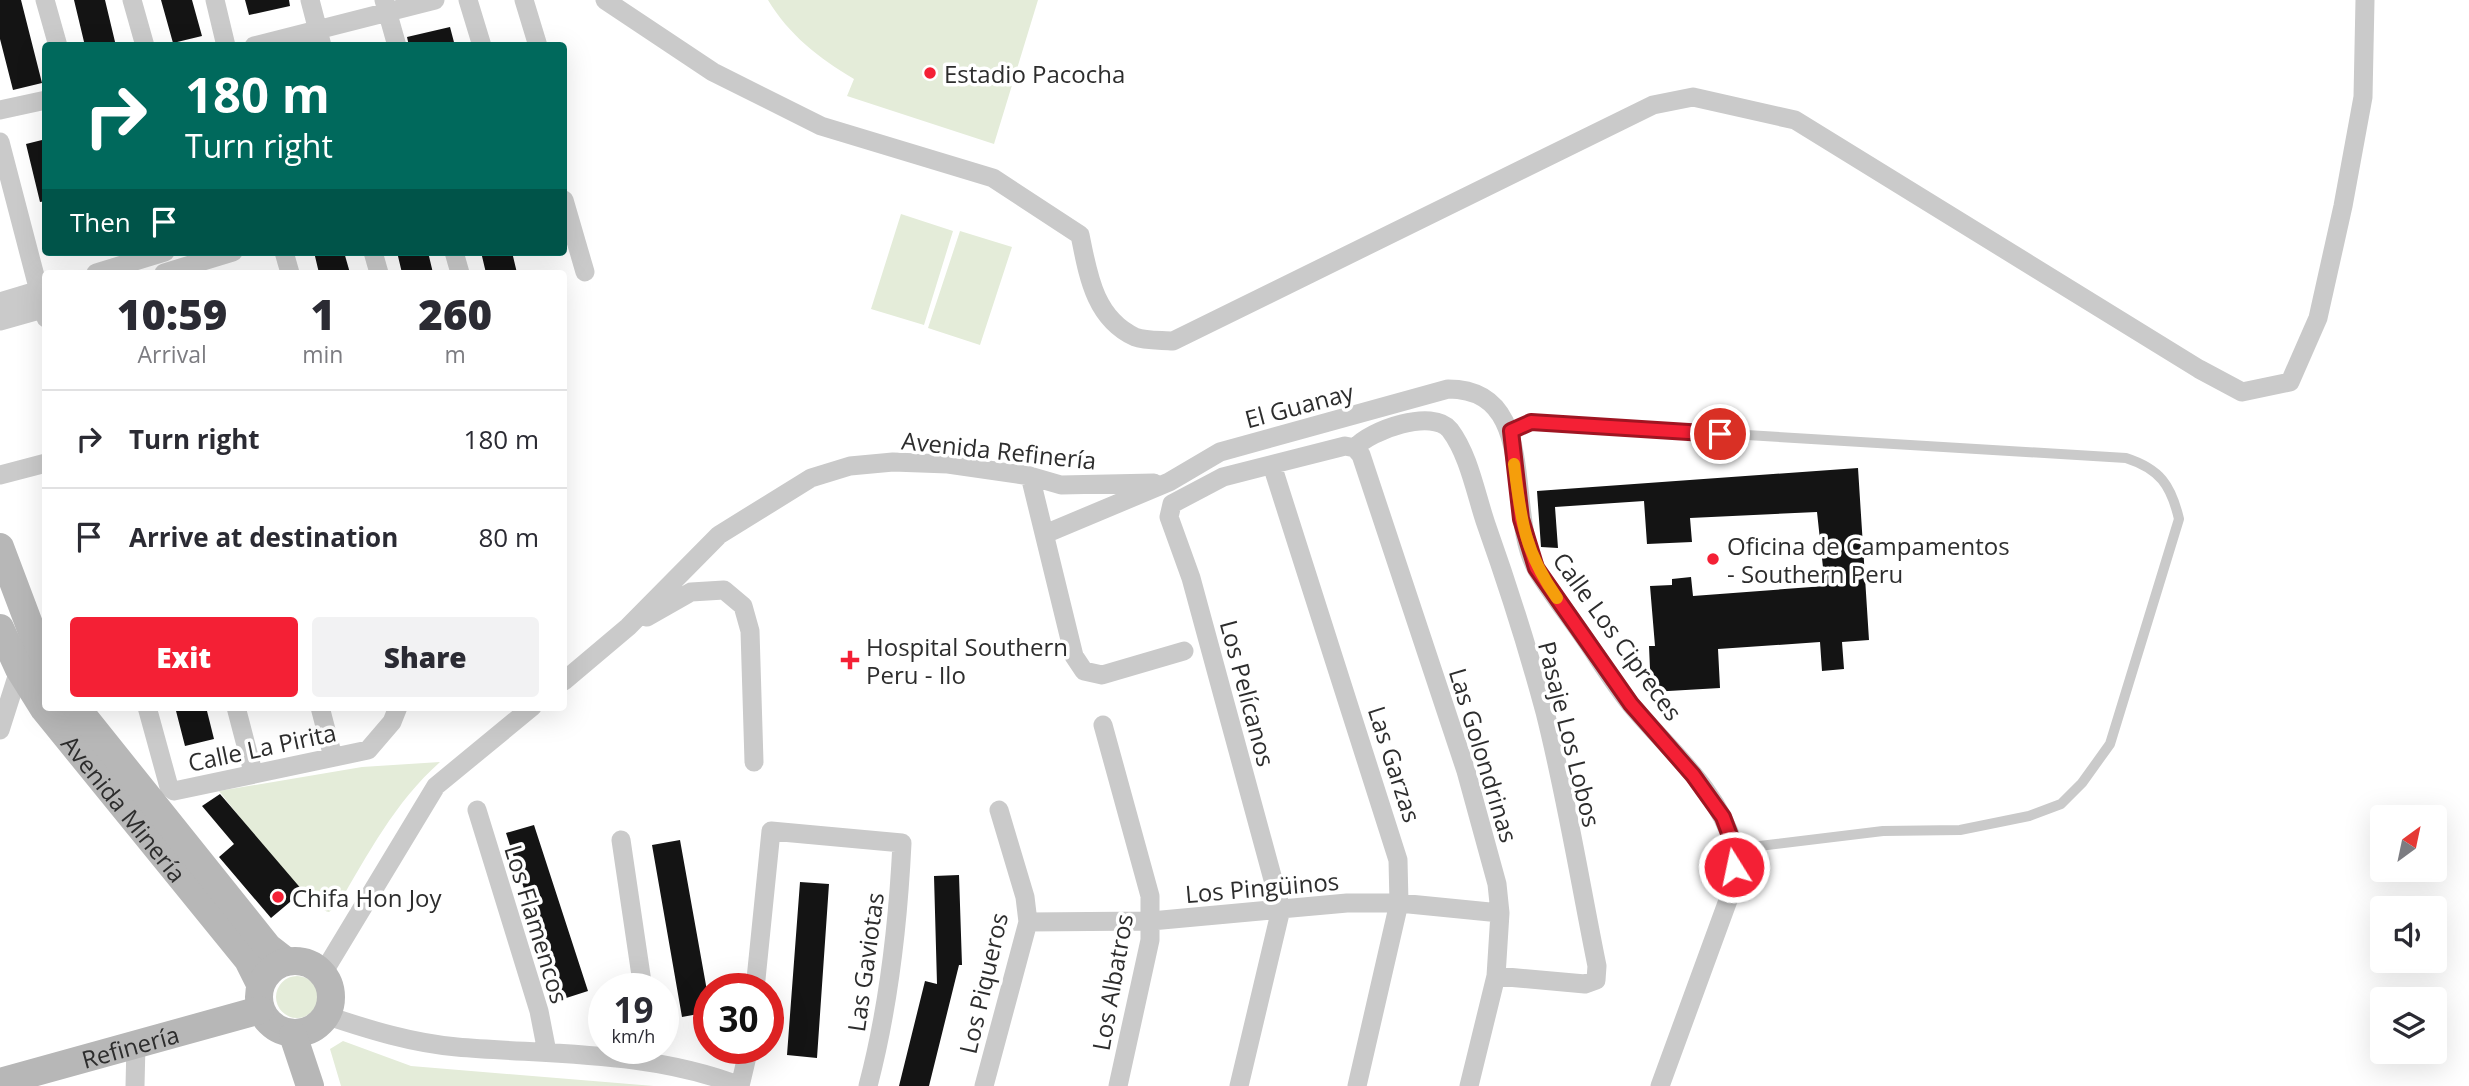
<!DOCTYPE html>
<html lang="en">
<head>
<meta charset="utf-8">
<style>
	body { margin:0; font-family:"Open Sans",sans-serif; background:#f2f2f3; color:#2b2b33; height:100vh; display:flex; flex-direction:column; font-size:26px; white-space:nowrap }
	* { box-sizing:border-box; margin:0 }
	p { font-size:23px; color:#7c7c81 }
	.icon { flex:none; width:38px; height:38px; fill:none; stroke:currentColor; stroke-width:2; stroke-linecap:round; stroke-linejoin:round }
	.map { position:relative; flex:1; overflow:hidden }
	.panel { position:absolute; left:42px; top:270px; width:525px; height:441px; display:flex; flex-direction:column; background:#fff; border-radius:7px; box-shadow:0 7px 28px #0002 }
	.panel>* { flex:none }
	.guide { position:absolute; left:42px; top:42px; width:525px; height:214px; border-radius:7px; box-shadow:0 7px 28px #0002; background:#00695c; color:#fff; overflow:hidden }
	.needle { width:46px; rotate:33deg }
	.fabs { position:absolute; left:2370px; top:805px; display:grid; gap:14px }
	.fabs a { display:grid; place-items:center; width:77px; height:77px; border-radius:7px; background:#fff; box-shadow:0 7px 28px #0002; font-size:35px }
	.speed { position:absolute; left:588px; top:973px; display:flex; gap:14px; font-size:35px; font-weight:700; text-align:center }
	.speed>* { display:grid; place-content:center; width:91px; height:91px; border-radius:50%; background:#fff; box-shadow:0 7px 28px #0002; line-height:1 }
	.speed small { font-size:18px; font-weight:400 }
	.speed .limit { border:10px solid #d22; background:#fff; color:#111 }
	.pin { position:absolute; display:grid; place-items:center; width:60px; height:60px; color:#fff; margin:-30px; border:4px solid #fff; border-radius:50%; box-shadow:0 2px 7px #0007 }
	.me { position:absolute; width:77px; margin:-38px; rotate:350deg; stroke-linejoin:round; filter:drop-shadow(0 0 5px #0008) }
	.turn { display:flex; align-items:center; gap:24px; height:147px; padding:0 28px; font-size:32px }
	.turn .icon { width:91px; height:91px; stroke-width:2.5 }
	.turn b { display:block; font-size:49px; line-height:60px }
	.then { display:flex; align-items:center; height:66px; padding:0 28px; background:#0003; gap:14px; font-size:26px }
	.eta { display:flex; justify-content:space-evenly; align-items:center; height:119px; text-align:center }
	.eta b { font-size:42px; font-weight:800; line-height:49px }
	.cta { display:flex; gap:14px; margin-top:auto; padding:14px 28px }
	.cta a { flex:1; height:80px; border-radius:7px; background:#f42035; color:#fff; font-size:28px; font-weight:800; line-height:80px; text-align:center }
	.cta a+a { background:#f2f2f3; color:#2b2b33 }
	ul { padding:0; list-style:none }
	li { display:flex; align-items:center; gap:21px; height:98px; padding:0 28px; border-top:2px solid #e1e1e2 }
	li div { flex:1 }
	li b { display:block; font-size:26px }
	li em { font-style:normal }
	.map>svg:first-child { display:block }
	.green { fill:#e4ecd9 }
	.building { fill:#141414 }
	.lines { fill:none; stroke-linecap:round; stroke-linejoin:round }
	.lane { stroke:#cacaca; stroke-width:10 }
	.street { stroke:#cacaca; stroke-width:19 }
	.secondary { stroke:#b7b7b7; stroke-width:28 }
	.route-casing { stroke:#9f1522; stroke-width:18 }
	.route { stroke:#f42035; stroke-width:12 }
	.slow { stroke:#f59e0b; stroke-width:12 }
	.poi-dot { fill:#f42035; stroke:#fff; stroke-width:2.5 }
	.labels { text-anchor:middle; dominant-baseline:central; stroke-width:7; stroke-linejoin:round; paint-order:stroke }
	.poi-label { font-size:24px; fill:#2d2d2d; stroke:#fff; text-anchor:start }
	.street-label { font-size:24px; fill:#2d2d2d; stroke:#fff }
</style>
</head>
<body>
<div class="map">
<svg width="2469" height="1086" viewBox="0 0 2469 1086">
	<rect width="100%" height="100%" fill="#fff"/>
	<!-- green -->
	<path class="green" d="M 768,0 L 1038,0 L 994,144 L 847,96 L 854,79 C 819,58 789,35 768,0 Z
		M 901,214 L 953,231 L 924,325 L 871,309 Z
		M 960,231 L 1012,247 L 980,345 L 928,328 Z
		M 440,762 C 395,802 368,854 338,905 L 329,912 C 312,910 235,811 219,791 L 362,767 Z
		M276 997a21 21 0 1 1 42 0a21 21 0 1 1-42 0Z
		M 343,1041 L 411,1066 L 654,1086 L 341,1086 L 330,1049 Z"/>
	<!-- building -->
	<path class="building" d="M 0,0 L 21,0 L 42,83 L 13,90 L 0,39 Z
		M 74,0 L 105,0 L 116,46 L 85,46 Z
		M 161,0 L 192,0 L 202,36 L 173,43 Z
		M 245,0 L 289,0 L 290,6 L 249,15 Z
		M 450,27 L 455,46 L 409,46 L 407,37 Z
		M 46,139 L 46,201 L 40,202 L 26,144 Z
		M 314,252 L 344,252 L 350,273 L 319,273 Z
		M 397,252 L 428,252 L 433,273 L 402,273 Z
		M 481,252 L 512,252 L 517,273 L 486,273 Z
		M 1858,468 L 1869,640 L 1842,642 L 1844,669 L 1822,671 L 1820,642 L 1718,649 L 1720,688 L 1651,692 L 1649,646 L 1655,646 L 1650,586 L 1672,585 L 1672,579 L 1691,577 L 1693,596 L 1825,586 L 1817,512 L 1690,518 L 1692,542 L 1647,544 L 1644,501 L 1555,507 L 1558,548 L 1541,547 L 1537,491 Z
		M 175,707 L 206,707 L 214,739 L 185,746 Z
		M 220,794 L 303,891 L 271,918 L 219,857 L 234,844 L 202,806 Z
		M 534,825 L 588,991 L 560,1000 L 506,833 Z
		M 680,840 L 709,1002 L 709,1012 L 682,1017 L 652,845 Z
		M 959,875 L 962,965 L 959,965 L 929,1086 L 899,1086 L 925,981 L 937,984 L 934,876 Z
		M 800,882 L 829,884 L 817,1058 L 787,1055 Z"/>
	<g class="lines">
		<!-- lane -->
		<path class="lane" d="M 1511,431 L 1531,422 L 2126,458 C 2160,469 2171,485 2179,519 L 2110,744 L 2082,783 L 2061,804 L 2029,816 L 1960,830 L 1883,831 L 1735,849"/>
		<!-- street -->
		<path class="street" d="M 45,0 L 58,46
			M 132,0 L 145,46
			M 215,0 L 226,46
			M 310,0 L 322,46
			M 384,0 L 397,46
			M 468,0 L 482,46
			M 524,0 L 538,46
			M 605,0 L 713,72 L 821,126 L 993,178 L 1080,235 C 1088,274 1094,318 1135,337 C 1145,341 1162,340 1173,341 L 1653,105 L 1693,97 L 1795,120 L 2199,369 L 2242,392 L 2290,382 L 2318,318 L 2343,206 L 2363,97 L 2365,0
			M 254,46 L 435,0
			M 0,110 L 46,100
			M 0,142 L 46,318
			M 564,200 L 585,272
			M 284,252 L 290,273
			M 373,252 L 379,273
			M 454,252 L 460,273
			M 96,273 L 165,252
			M 164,273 L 233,252
			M 0,302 L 46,288
			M 0,321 L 46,308
			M 1355,448 C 1370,430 1433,408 1450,430 C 1469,455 1476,495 1486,524 C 1508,586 1528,649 1545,712 C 1566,795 1580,882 1597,966 L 1596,980 L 1585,984 L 1496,976
			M 1355,448 L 1361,455 L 1466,771 L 1497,884 L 1500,913 L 1496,976 L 1469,1086
			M 1272,465 L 1398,860 L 1399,903 L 1357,1086
			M 0,475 L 46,463
			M 1030,476 L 1074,656 L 1084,671 L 1102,675 L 1184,651
			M 1045,534 L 1169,482 L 1220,452 L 1448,389 C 1541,389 1504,512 1537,570 C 1551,593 1568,614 1583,636 C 1599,659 1614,684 1632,706 C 1668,749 1719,790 1734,847 C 1737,858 1734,873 1734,884 L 1660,1086
			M 647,617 L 691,592 L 724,590 L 743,606 L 750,631 L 754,762
			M 564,681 L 628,627 L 719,535 L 811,478 L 850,466 L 893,462 L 948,464 L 1030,476 L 1061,485 L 1154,483
			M 147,707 L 169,787 L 174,791 L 368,750 L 392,722 L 398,707
			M 236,707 L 253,772
			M 320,707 L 333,757
			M 1103,725 L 1150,896 L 1150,940 L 1118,1086
			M 0,730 L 22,661
			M 477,810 L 539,1011 L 547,1052
			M 621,840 L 643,989
			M 1028,922 L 1151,921 L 1347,903 L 1399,903 L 1500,913
			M 323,973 L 436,786 L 532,707
			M 755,989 L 771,831 L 902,843 C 898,926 889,1006 868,1086
			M 328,1016 C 370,1030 412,1043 457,1047 C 551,1055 651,1051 740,1086
			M 135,1086 L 136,1044
			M 740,1086 L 749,1048
			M 984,1086 L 1028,922 L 1025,897 L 999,810
			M 1239,1086 L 1281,909 L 1191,578 L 1169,517 L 1172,504 L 1223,477 L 1345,446 L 1355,448"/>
		<!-- secondary -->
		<g class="secondary">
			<path d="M 0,547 L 46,669"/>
			<path id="s1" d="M 0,628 L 19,669 L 44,709 L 248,960 L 260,984"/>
			<path d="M 76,707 L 268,947 L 286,961"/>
			<circle cx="295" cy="997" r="36"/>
			<path d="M 293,1035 L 310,1086"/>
			<path id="s2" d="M 0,1082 L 260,1010"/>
		</g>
	</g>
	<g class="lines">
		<!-- route casing -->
		<g class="route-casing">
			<path id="route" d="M 1720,434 L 1531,422 L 1511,431 L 1521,519 L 1536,568 L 1631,704 L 1693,775 L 1723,817 L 1735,849 L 1734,867"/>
		</g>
		<!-- route -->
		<use href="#route" class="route"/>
		<!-- slow -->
		<path class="slow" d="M 1514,464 C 1521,520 1524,551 1557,598"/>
	</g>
	<!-- markers -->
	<g class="poi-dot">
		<circle cx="930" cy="73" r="7"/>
		<circle cx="1713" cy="559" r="7"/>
		<path d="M846.5 649.5h7v7h7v7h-7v7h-7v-7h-7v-7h7z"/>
		<circle cx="278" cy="897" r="7"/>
	</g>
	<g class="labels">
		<!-- poi labels -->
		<g class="poi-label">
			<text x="944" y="73">Estadio Pacocha</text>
			<text x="1727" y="545">Oficina de Campamentos<tspan x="1727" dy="28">- Southern Peru</tspan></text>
			<text x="866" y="646">Hospital Southern<tspan x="866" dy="28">Peru - Ilo</tspan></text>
			<text x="292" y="897">Chifa Hon Joy</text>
		</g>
		<!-- street labels -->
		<g class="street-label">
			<text transform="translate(1299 405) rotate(-15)">El Guanay</text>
			<text transform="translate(999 450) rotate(6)">Avenida Refinería</text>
			<text transform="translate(1618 636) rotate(54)">Calle Los Cipreces</text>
			<text transform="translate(1248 693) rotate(75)">Los Pelícanos</text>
			<text transform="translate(1570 734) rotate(76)">Pasaje Los Lobos</text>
			<text transform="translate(262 747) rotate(-12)">Calle La Pirita</text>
			<text transform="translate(1484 755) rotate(73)">Las Golondrinas</text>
			<text transform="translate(1395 764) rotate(72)">Las Garzas</text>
			<text stroke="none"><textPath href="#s1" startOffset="220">Avenida Minería</textPath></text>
			<text transform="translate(1262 887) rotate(-5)">Los Pingüinos</text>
			<text transform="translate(537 924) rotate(73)">Los Flamencos</text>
			<text transform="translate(865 962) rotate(-82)">Las Gaviotas</text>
			<text transform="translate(1112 982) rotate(-80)">Los Albatros</text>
			<text transform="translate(983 983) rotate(-77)">Los Piqueros</text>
			<text stroke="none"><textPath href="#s2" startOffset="135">Refinería</textPath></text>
		</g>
	</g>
</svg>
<div class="fabs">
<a><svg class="needle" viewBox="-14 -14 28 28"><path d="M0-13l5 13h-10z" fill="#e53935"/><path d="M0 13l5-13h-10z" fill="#7c7c81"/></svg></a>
<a><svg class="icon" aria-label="sound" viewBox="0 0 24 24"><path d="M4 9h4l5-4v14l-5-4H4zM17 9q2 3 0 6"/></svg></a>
<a><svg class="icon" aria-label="layers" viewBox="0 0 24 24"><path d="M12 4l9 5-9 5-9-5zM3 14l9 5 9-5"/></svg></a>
</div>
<div class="speed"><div>19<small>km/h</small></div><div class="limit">30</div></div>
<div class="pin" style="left:1720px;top:434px;background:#d93025"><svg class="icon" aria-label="arrive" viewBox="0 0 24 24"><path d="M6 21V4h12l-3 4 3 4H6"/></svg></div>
<svg class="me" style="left:1734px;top:867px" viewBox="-20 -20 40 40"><circle r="17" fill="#f42035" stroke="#fff" stroke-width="3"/><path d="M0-11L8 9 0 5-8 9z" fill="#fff"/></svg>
<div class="guide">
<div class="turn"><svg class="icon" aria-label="right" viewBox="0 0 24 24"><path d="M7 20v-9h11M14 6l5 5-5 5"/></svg><div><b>180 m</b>Turn right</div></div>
<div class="then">Then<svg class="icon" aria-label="arrive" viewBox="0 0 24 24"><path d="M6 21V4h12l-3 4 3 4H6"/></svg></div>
</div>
<section class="panel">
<div class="eta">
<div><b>10:59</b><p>Arrival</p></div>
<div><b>1</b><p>min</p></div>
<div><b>260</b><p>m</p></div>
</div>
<ul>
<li><svg class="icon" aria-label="right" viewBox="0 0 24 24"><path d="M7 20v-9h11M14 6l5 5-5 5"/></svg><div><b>Turn right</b></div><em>180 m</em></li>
<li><svg class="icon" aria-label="arrive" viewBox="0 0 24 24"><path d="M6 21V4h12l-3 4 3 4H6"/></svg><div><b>Arrive at destination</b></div><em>80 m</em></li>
</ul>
<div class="cta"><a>Exit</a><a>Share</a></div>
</section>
</div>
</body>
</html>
